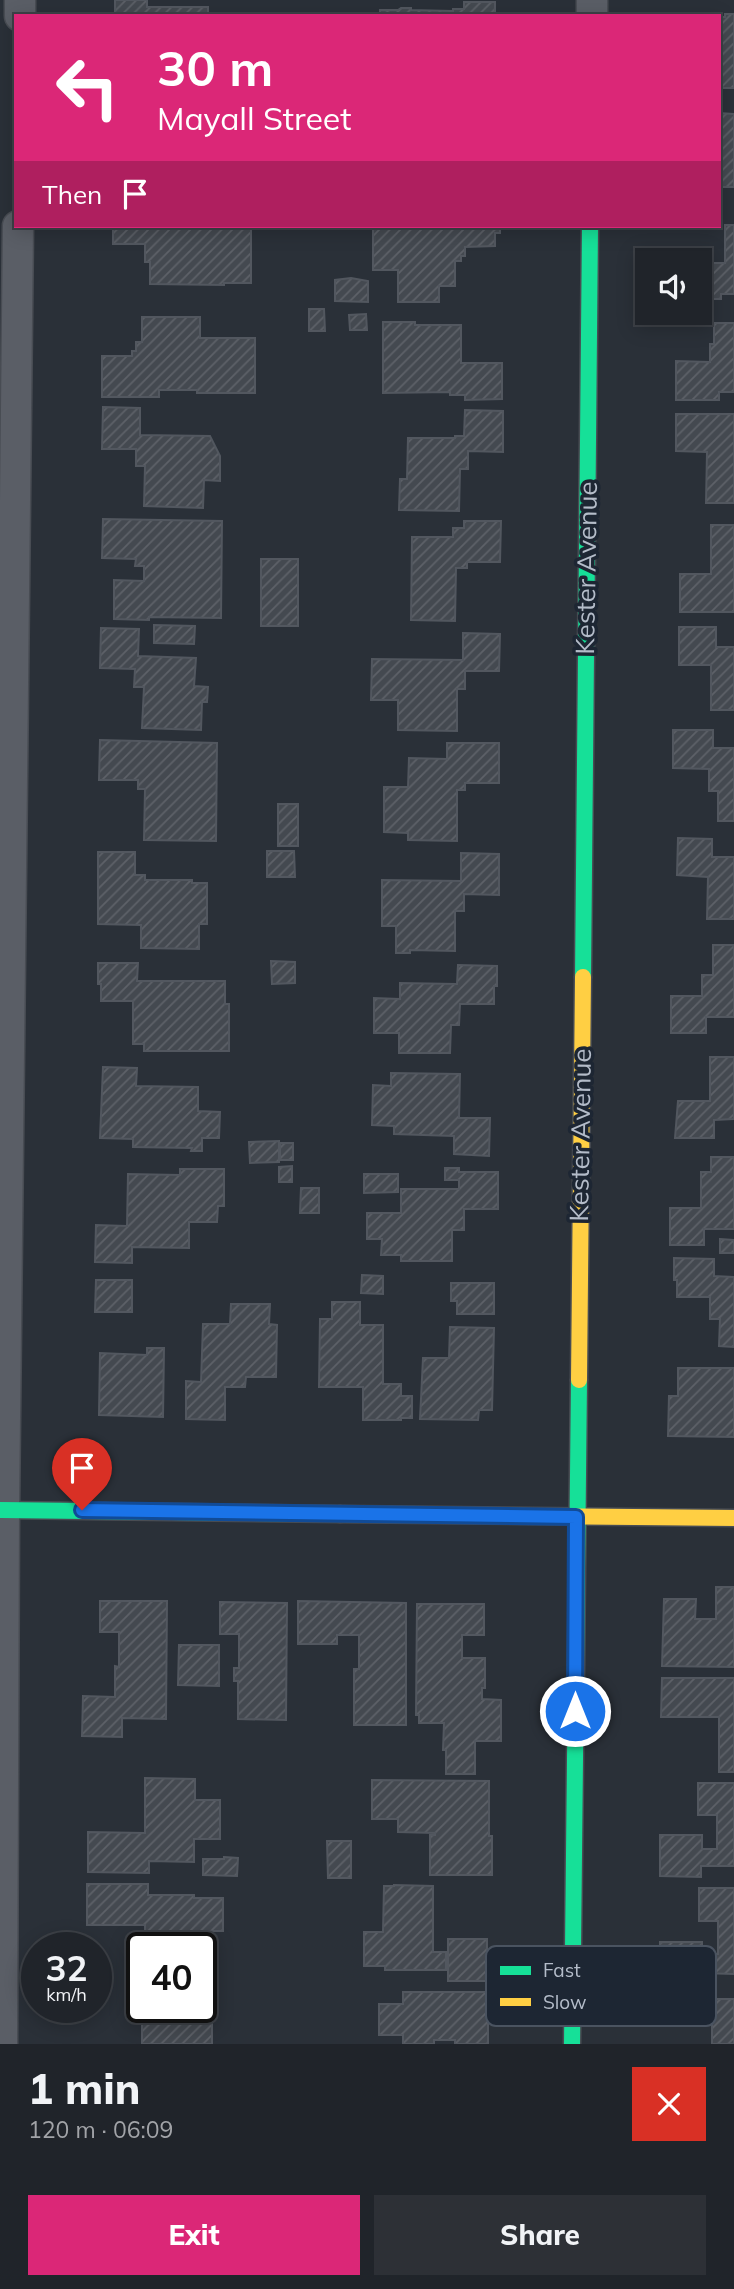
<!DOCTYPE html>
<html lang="en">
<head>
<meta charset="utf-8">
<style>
	body { margin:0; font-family:Mulish,sans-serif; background:#2d3036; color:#f1f3f6; height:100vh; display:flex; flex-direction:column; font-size:26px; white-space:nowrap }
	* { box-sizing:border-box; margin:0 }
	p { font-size:23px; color:#a2a4a8 }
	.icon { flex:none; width:38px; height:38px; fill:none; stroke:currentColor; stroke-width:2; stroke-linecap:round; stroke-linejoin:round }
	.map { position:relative; height:2044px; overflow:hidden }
	.details { display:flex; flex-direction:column; background:#20242a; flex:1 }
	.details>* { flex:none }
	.guide { position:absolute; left:14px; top:14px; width:707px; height:214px; border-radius:0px; box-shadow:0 4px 18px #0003,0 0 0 2px #3d4147; background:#db2777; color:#fff; overflow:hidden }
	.tools { position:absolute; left:635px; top:248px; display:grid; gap:14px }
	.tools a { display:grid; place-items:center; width:77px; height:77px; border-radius:0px; background:#20242a; box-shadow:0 4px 18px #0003,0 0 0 2px #3d4147; font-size:35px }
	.speed { position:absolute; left:21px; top:1932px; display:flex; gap:14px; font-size:35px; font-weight:700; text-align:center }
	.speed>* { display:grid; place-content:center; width:91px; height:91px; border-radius:50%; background:#20242a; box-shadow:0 4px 18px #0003,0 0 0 2px #3d4147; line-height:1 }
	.speed small { font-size:18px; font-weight:400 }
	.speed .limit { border:4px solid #111; border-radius:10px; background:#fff; color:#111 }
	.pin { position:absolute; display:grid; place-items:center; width:60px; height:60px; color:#fff; margin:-72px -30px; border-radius:50% 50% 50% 0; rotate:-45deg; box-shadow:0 0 7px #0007 }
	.pin .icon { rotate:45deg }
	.me { position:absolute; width:77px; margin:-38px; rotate:0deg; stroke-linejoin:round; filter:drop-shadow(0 0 5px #0008) }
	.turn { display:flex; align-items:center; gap:24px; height:147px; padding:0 28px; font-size:32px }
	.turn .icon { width:91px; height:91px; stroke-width:2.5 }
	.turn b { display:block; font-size:49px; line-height:60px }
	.then { display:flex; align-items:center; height:66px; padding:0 28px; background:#0003; gap:14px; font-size:26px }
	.round { display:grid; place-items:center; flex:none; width:74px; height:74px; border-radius:0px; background:#2d3036 }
	.summary { display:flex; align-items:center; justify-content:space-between; height:119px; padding:0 28px }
	h1 { font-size:42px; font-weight:800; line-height:52px }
	.action { display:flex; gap:14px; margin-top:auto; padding:14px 28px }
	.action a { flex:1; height:80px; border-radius:0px; background:#db2777; color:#fff; font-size:28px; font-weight:800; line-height:80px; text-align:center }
	.action a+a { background:#2d3036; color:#f1f3f6 }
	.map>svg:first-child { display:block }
	.building { fill:url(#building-hatch); stroke:#52575f; stroke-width:2 }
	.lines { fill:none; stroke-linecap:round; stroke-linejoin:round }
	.street-casing { stroke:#484c53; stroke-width:33 }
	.fast-casing { stroke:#484c53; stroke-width:19 }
	.slow-casing { stroke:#484c53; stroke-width:19 }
	.street { stroke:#5a5e66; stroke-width:30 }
	.fast { stroke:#16e098; stroke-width:16 }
	.slow { stroke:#ffcf43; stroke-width:16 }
	.route-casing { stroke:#114b97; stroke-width:18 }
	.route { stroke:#1a73e8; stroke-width:12 }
	.labels { text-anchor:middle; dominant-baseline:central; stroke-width:7; stroke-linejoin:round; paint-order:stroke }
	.street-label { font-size:26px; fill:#b4bcc9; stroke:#1d2633 }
	.key { fill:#1d2633; stroke:#4a5360; stroke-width:2 }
	.key-label { font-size:19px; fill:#b4bcc9 }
</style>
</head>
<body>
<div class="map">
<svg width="734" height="2044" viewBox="0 0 734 2044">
	<defs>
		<pattern id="building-hatch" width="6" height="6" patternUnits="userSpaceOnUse" patternTransform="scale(1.75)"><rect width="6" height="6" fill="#444950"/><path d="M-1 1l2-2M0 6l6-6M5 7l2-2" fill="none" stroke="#5d6168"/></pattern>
	</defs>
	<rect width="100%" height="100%" fill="#2a3038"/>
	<!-- building -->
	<path class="building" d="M 115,0 L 147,0 L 147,7 L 208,7 L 208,16 L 115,16 Z
		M 464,2 L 495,2 L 495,15 L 499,16 L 380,16 L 380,10 L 398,10 L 401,8 L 411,8 L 411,10 L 453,11 L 453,9 L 464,9 Z
		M 725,14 L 734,14 L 734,88 L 720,88 L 719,95 L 719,17 L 725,17 Z
		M 719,113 L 734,114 L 734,187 L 719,187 Z
		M 725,225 L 734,225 L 734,294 L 721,294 L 721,299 L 700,299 L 700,263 L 725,263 Z
		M 113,226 L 251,226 L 251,283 L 224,283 L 224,285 L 150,284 L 150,262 L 145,262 L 145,244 L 113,244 Z
		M 373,226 L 500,226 L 500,233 L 495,233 L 495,246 L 465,247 L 465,256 L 461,256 L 461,261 L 455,261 L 455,286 L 439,286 L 439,302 L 398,302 L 398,270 L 373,270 Z
		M 351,278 L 368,281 L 368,302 L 335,301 L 335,280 Z
		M 309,309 L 324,309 L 325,331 L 309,331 Z
		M 366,314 L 367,330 L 350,330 L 349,315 Z
		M 142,317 L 200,317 L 200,338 L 255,338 L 255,393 L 197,393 L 197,390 L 159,390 L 159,397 L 102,397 L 102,356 L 132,356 L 132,351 L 136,351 L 136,342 L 142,342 Z
		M 383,322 L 415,322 L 415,325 L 461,325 L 461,363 L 502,363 L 502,399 L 465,400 L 465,395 L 450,395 L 450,392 L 383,393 Z
		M 714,323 L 734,323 L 734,392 L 719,392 L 719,400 L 676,400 L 676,361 L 710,362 L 710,344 L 714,344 Z
		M 103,407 L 140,408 L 140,435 L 210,436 L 220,456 L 220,481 L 204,480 L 203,508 L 144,506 L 145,466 L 136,466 L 136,449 L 102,449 Z
		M 465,410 L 503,411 L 503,452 L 468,451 L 468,469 L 460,469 L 459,511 L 399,510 L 400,479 L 407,479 L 408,438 L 455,438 L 455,436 L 464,436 Z
		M 676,414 L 734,414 L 734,503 L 706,503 L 707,452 L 676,451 Z
		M 103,519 L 222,521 L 221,618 L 149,617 L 149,620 L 114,619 L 114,580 L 144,581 L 144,566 L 135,566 L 136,559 L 102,558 Z
		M 464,521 L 501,521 L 500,562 L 467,562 L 467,568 L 456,568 L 455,621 L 411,620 L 412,537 L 453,537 L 453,528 L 464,528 Z
		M 711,525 L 734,525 L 734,612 L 680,612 L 680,574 L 711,574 Z
		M 261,559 L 298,559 L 298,626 L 261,626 Z
		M 154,625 L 195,626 L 194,644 L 154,643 Z
		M 679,627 L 716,627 L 716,647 L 734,647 L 734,710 L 711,710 L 711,665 L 679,665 Z
		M 101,628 L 139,629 L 138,656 L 196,658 L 194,686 L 208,687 L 207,702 L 202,702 L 201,730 L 142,728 L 144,687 L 134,687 L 135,669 L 100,668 Z
		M 463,633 L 500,634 L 499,671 L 465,671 L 465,689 L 457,689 L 457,731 L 398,730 L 398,700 L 371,700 L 372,659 L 463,660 Z
		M 673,730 L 713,730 L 713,748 L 734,748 L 734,821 L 718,821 L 718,791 L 709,791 L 709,769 L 673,768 Z
		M 100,740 L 217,743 L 216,841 L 144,840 L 145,789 L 138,789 L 138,780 L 99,780 Z
		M 447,743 L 499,743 L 499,783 L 465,783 L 465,790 L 457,790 L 457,841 L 408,840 L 408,833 L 384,832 L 384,787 L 408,787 L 409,758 L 447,759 Z
		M 278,804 L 298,804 L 298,846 L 278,846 Z
		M 678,838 L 712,839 L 712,857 L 734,857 L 734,919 L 707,919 L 708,877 L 677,875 Z
		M 267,851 L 294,851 L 295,877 L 267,877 Z
		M 98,852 L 135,852 L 135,875 L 145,875 L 145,880 L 192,880 L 192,883 L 207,883 L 207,924 L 199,924 L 199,949 L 141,948 L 141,925 L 98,924 Z
		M 461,853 L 499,854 L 499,895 L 464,894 L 464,911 L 455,911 L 455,951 L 410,950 L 410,953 L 396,953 L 396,926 L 382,926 L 382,880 L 461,881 Z
		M 713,945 L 734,945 L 734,1017 L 706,1017 L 706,1033 L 671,1033 L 671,996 L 702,996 L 702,975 L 713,975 Z
		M 271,961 L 295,962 L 295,983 L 272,984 Z
		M 98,963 L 138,963 L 137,981 L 225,981 L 225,1004 L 229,1004 L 229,1051 L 144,1051 L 144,1044 L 133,1044 L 133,1001 L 101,1001 L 101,984 L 98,984 Z
		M 458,965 L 497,966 L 497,986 L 494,986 L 494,1004 L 460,1004 L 459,1025 L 451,1025 L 450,1053 L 399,1053 L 399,1033 L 374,1033 L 374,998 L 400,999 L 400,983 L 457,984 Z
		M 710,1057 L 734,1057 L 734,1119 L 714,1120 L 714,1138 L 675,1138 L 678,1101 L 710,1101 Z
		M 103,1067 L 137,1068 L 136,1086 L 198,1087 L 198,1111 L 220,1112 L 219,1138 L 202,1138 L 202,1151 L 191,1151 L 192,1148 L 133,1147 L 133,1139 L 100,1138 Z
		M 391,1073 L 460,1074 L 459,1118 L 490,1118 L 489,1156 L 454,1154 L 454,1136 L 394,1134 L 394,1126 L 372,1125 L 373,1085 L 391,1086 Z
		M 279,1141 L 279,1162 L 250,1163 L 249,1142 Z
		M 280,1143 L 293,1143 L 293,1160 L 280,1160 Z
		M 711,1157 L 734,1157 L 734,1229 L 704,1229 L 704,1245 L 670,1245 L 670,1208 L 701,1208 L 701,1172 L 711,1172 Z
		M 292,1166 L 292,1182 L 279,1182 L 279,1167 Z
		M 445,1168 L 459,1168 L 459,1172 L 498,1172 L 498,1209 L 464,1209 L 464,1230 L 452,1230 L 452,1261 L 401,1261 L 401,1255 L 381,1255 L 382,1239 L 367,1239 L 367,1213 L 401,1213 L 401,1189 L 459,1189 L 459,1180 L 445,1180 Z
		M 180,1169 L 224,1169 L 224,1206 L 218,1206 L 217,1222 L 189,1222 L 189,1248 L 132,1247 L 132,1263 L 95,1262 L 96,1225 L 127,1226 L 128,1174 L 180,1175 Z
		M 364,1174 L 398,1174 L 398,1192 L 364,1193 Z
		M 301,1188 L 319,1188 L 319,1213 L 300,1213 Z
		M 720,1239 L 734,1240 L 734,1253 L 720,1253 Z
		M 674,1258 L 714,1259 L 714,1276 L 734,1277 L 734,1347 L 719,1346 L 720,1319 L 710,1319 L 710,1297 L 677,1297 L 677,1280 L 674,1280 Z
		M 362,1275 L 383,1276 L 383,1294 L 361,1293 Z
		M 96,1280 L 132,1280 L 132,1312 L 95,1312 Z
		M 451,1283 L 494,1283 L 494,1314 L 457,1314 L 457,1301 L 451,1301 Z
		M 332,1302 L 360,1302 L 360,1325 L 383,1325 L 383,1384 L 401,1384 L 401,1396 L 412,1396 L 412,1418 L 401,1418 L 401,1420 L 363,1420 L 363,1387 L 319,1387 L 320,1319 L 332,1319 Z
		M 231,1304 L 270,1304 L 269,1324 L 277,1325 L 276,1377 L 246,1377 L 245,1387 L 225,1387 L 225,1420 L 186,1419 L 186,1381 L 201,1382 L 203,1324 L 230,1324 Z
		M 450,1327 L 494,1328 L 492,1410 L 479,1410 L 478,1420 L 420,1419 L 423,1358 L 449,1358 Z
		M 147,1348 L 164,1348 L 163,1417 L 99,1415 L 100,1353 L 147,1355 Z
		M 678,1368 L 734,1368 L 734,1437 L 668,1436 L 669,1396 L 678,1396 Z
		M 716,1587 L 734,1587 L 734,1667 L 662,1666 L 664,1599 L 696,1599 L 695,1619 L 716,1619 Z
		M 100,1601 L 167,1601 L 166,1719 L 122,1718 L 122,1737 L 82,1736 L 83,1696 L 115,1697 L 115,1666 L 119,1667 L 119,1632 L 100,1632 Z
		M 298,1601 L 406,1603 L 406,1725 L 354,1725 L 354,1669 L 359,1669 L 359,1635 L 337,1635 L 337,1644 L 298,1644 Z
		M 220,1602 L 287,1603 L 286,1720 L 238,1719 L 238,1681 L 234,1681 L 234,1668 L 239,1668 L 239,1634 L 220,1634 Z
		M 417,1604 L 484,1604 L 484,1635 L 462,1635 L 462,1658 L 485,1658 L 485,1688 L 482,1688 L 482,1699 L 501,1700 L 501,1741 L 475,1741 L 475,1774 L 446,1774 L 446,1750 L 443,1750 L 444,1723 L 419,1723 L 419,1715 L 416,1715 Z
		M 179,1645 L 219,1645 L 219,1686 L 178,1685 Z
		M 662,1678 L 734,1678 L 734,1772 L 719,1772 L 719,1717 L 661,1717 Z
		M 145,1778 L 195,1779 L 195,1800 L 220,1800 L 220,1839 L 194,1839 L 194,1862 L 149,1861 L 149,1873 L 88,1872 L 88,1832 L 145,1833 Z
		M 372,1780 L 489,1781 L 489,1836 L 492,1836 L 492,1875 L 430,1875 L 430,1835 L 435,1835 L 435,1833 L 398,1832 L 398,1819 L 372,1819 Z
		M 698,1783 L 734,1783 L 734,1866 L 701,1866 L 701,1877 L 660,1876 L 660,1835 L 702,1835 L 702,1849 L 717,1849 L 717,1815 L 698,1815 Z
		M 327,1841 L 351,1841 L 351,1878 L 328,1878 Z
		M 224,1857 L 238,1858 L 237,1876 L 203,1875 L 203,1859 L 224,1859 Z
		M 87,1884 L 148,1884 L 148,1895 L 194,1895 L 194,1898 L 223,1898 L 223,1931 L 193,1931 L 193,1948 L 142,1948 L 142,1978 L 126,1978 L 126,1946 L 145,1946 L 145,1925 L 87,1925 Z
		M 394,1885 L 433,1886 L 433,1952 L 446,1952 L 446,1970 L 385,1970 L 385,1966 L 364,1966 L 364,1932 L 383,1932 L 384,1886 L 394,1886 Z
		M 699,1888 L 734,1888 L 734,1974 L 701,1973 L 701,1983 L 660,1983 L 660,1942 L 702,1942 L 702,1954 L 718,1954 L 718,1921 L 699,1921 Z
		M 448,1939 L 487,1939 L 487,1981 L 448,1981 Z
		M 403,1992 L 488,1992 L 488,2044 L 455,2044 L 455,2040 L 434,2040 L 434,2044 L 403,2044 L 403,2035 L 379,2035 L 379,2004 L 403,2004 Z
		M 137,1994 L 142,1994 L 142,2007 L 201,2007 L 201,1995 L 212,1995 L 212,2044 L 142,2044 L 142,2012 L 137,2012 Z
		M 708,1999 L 734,1999 L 734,2044 L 712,2044 L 712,2018 L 708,2018 Z"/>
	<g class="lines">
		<!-- street casing -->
		<g class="street-casing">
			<path id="street" d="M 20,16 L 20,0
				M 592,16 L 592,0
				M 2,2044 L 4,1510 L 18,226"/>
		</g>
		<!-- fast casing -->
		<g class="fast-casing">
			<path id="fast" d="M 583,977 L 590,226
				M 0,1510 L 340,1514
				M 572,2044 L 579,1380"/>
		</g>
		<!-- slow casing -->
		<g class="slow-casing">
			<path id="slow" d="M 579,1380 L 583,977
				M 340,1514 L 734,1518"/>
		</g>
		<!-- street -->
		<use href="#street" class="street"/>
		<!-- fast -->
		<use href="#fast" class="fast"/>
		<!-- slow -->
		<use href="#slow" class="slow"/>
	</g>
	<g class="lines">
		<!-- route casing -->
		<g class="route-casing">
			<path id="route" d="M 82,1510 L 576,1517 L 575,1711"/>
		</g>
		<!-- route -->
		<use href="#route" class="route"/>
	</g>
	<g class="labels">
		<!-- street labels -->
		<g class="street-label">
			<text transform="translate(586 568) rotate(-89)">Kester Avenue</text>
			<text transform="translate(580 1135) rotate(-89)">Kester Avenue</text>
		</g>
	</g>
	<!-- legend -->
	<rect x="486" y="1946" width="230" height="80" rx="10" class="key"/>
	<rect x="500" y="1966" width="31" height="9" fill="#16e098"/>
	<rect x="500" y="1998" width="31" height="8" fill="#ffcf43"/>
	<g class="key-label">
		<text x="543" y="1977">Fast</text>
		<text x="543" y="2009">Slow</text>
	</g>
</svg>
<div class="tools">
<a><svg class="icon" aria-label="sound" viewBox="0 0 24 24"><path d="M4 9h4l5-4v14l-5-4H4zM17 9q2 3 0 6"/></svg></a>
</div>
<div class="speed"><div>32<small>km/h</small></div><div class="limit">40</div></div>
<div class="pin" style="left:82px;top:1510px;background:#d93025"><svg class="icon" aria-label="arrive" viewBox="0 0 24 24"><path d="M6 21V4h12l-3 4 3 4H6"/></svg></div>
<svg class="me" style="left:575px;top:1711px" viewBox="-20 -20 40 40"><circle r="17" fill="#1a73e8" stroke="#fff" stroke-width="3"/><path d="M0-11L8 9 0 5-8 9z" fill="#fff"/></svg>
<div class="guide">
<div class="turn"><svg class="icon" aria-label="left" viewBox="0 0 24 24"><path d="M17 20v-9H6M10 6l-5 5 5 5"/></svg><div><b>30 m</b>Mayall Street</div></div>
<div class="then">Then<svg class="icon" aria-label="arrive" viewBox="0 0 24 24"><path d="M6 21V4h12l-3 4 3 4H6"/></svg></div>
</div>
</div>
<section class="details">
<div class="summary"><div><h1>1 min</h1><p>120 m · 06:09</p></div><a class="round" style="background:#d93025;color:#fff"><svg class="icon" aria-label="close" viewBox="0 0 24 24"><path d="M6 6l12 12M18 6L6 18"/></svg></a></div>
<div class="action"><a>Exit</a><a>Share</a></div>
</section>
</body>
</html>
